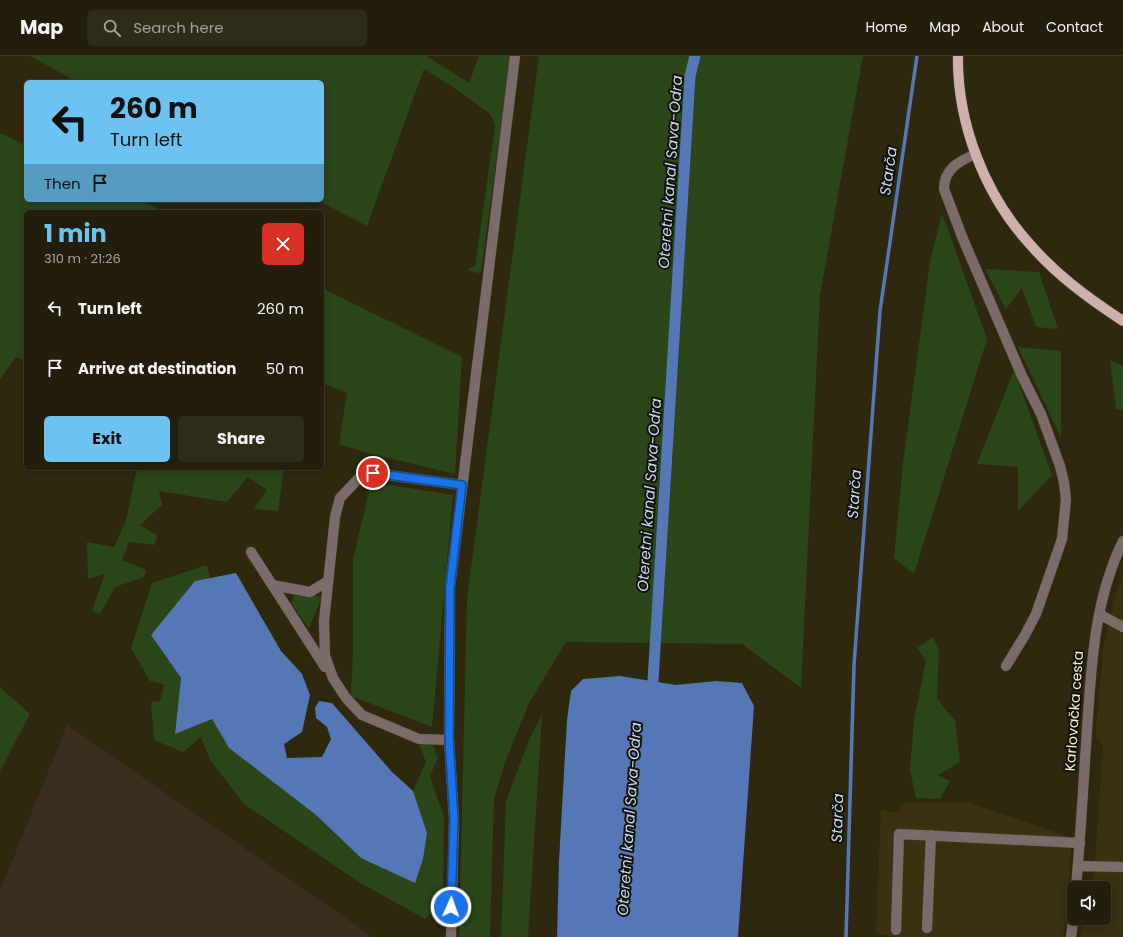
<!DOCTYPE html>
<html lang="en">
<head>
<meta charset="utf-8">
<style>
	body { margin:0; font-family:Poppins,sans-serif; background:#2e2b19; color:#f1f3f6; height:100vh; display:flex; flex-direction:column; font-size:15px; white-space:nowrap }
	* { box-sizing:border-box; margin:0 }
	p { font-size:13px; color:#a2a29d }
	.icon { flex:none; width:22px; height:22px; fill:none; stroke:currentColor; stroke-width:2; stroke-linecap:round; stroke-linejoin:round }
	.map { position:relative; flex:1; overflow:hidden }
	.sheet { position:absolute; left:24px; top:154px; width:300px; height:260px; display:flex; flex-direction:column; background:#221e0b; border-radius:6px; box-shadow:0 2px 10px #0003,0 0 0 1px #3f3c2c }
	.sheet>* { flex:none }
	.top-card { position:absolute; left:24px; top:24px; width:300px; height:122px; border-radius:6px; box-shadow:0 2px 10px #0003,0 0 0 1px #3f3c2c; background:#6cc3f2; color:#111; overflow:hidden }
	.controls { position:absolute; left:1067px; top:825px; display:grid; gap:8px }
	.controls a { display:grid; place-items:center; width:44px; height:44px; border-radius:6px; background:#221e0b; box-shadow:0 2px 10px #0003,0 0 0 1px #3f3c2c; font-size:20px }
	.pin { position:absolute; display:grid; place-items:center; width:34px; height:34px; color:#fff; margin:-17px; border:2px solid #fff; border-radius:50%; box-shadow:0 1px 4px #0007 }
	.me { position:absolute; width:44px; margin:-22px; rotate:2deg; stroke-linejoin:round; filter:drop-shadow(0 0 3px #0008) }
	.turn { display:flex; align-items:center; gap:14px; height:84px; padding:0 20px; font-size:18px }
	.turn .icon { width:52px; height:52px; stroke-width:2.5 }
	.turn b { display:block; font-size:28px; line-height:34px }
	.then { display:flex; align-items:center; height:38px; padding:0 20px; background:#0003; gap:8px; font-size:15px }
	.round { display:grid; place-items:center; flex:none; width:42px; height:42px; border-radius:6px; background:#2e2b19 }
	.head { display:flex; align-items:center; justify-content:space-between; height:68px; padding:0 20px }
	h1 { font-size:24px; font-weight:700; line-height:30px; color:#6cc3f2 }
	.cta { display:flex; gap:8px; margin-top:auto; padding:8px 20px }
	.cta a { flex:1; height:46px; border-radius:6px; background:#6cc3f2; color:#111; font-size:16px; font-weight:700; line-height:46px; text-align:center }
	.cta a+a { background:#2e2b19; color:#f1f3f6 }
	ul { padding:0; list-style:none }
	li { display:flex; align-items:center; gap:12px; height:60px; padding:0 20px }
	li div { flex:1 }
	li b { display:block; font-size:15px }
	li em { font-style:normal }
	header { display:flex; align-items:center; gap:24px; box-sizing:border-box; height:56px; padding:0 20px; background:#221e0b; border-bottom:1px solid #3f3c2c }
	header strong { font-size:19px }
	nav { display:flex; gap:22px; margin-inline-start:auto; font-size:14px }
	.search { width:280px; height:36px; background:#2e2b19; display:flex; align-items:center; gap:10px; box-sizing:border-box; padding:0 14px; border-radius:6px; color:#a2a29d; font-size:15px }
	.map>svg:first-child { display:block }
	.built { fill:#393110 }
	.industrial { fill:#3b2d20 }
	.green { fill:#2b4619 }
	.water { fill:#5577b6 }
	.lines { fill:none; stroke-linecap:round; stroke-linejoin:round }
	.stream { stroke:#5577b6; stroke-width:3.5 }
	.canal { stroke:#5577b6; stroke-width:11 }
	.minor-casing { stroke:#49442c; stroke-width:11 }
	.major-casing { stroke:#49442c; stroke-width:11 }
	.minor { stroke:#7b6c6b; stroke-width:10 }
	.major { stroke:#ceb0ad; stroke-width:10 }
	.route-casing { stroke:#114b97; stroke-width:10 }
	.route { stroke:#1a73e8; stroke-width:7 }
	.labels { text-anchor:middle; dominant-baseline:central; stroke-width:4; stroke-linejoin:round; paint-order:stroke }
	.street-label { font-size:14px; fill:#f2eedf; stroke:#141107 }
	.water-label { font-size:15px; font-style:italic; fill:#c6dafd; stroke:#141107 }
</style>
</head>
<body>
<header>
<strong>Map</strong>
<div class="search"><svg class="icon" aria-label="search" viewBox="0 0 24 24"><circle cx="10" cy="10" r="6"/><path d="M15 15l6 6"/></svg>Search here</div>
<nav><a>Home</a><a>Map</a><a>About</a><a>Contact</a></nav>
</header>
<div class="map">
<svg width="1123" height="881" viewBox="0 0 1123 881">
	<rect width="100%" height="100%" fill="#2e280f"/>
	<!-- built -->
	<path class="built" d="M 1123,516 L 1123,881 L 1081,881 L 1083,862 L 1104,862 L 1104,832 L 1093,832 L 1103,689 L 1095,680 L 1104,588 L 1115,541 Z
		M 968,746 L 1072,782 L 1067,852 L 1063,881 L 895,881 L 876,877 L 881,754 L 899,757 L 901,747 Z"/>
	<!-- industrial -->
	<path class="industrial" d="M 67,669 L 373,881 L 0,881 L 0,835 Z"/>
	<!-- green -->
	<path class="green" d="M 30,0 L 426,0 L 469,27 L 479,0 L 511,0 L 481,216 L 478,217 L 467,214 L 475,210 L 495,69 L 490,58 L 456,33 L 424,13 L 367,170 L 317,144 L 322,144 L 322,26 L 77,26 Z
		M 539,0 L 863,0 L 820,239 L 801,632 L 742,588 L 566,586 L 529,647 L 505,706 L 494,743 L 490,881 L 459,881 L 467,542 Z
		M 0,77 L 26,89 L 26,144 L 139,144 L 164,156 L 26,156 L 26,305 L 16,301 L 0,323 Z
		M 942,157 L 987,283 L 914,518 L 894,502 L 903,407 L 930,206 Z
		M 985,213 L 1039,216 L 1058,273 L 1036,271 L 1022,232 L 1006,253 Z
		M 322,232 L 462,301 L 455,418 L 368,397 L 339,388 L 347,337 L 322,327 Z
		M 1018,291 L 1061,295 L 1061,382 Z
		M 1110,304 L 1123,310 L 1123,354 L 1116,353 Z
		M 1014,314 L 1052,419 L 1018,455 L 1018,411 L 977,408 Z
		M 137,412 L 284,412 L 278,455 L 254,453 L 267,434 L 248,421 L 227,446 L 159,435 L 162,449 L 140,469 L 158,480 L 154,489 L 129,486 L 122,504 L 146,514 L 144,521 L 115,531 L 100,558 L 92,554 L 105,518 L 88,523 L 87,486 L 114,491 L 126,465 Z
		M 371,426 L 453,439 L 432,671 L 351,640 L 353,594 L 353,504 Z
		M 207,509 L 210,522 L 195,525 L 151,579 L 181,622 L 175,677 L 212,663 L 229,692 L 316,759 L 361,802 L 427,777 L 413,735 L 426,706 L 419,689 L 431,685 L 438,702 L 430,720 L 444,761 L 443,847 L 425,863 L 359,826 L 244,748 L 210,704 L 201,681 L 183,696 L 154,684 L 151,646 L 160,645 L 164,628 L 150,625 L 131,592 L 152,527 Z
		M 295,539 L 322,541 L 309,572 L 291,547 Z
		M 933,581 L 939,595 L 937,643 L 955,665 L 960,706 L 938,719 L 950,725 L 940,743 L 916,742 L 910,714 L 914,664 L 926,605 L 917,592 Z
		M 0,631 L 30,658 L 0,715 Z
		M 542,658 L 528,881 L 501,881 L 506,745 L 529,684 Z"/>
	<!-- water -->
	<path class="water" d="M 236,517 L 281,595 L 302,618 L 310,639 L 302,676 L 284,688 L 287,702 L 322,701 L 331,683 L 327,671 L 316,662 L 315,652 L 319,645 L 332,647 L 392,716 L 413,735 L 427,777 L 423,803 L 415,827 L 361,802 L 316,759 L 229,692 L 212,663 L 175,678 L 181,622 L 151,579 L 195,525 Z
		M 620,620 L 676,629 L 716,625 L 742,627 L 754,650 L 738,881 L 557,881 L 559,805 L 567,664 L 571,635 L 583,623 Z"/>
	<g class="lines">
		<!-- stream -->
		<path class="stream" d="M 846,881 L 854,609 L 880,255 L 917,0"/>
		<!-- canal -->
		<path class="canal" d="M 652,641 L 690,20 L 695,0"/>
		<!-- minor casing -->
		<g class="minor-casing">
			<path id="minor" d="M 976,98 C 959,105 944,113 944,133 L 963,183 L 1022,320 L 1041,358 L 1060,410 L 1064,427 L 1066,443 L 1062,483 L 1036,558 L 1025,579 L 1006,610
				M 251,496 L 325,611
				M 272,529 L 310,536 L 328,525
				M 1099,558 L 1123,571
				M 449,684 L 419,683 L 362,659 L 346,642 L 333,622 L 325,600 L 324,565 L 335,461 L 340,442 L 358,423 L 373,417 L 462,429
				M 1078,810 L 1123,811
				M 1076,832 C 1081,775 1084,717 1088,659 C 1092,600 1096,540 1123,485
				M 927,872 L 931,779
				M 896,874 L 899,778 L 1080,787
				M 451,881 L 454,763 L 449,684 L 450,531 L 515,0
				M 1071,881 L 1074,858"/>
		</g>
		<!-- major casing -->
		<g class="major-casing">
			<path id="major" d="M 958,0 C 957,66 984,137 1028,186 C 1055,218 1088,242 1123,265"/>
		</g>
		<!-- minor -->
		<use href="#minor" class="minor"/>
		<!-- major -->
		<use href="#major" class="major"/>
	</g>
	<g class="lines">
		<!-- route casing -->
		<g class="route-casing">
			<path id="route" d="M 373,417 L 462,429 L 450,531 L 449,684 L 454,763 L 451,851"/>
		</g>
		<!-- route -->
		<use href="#route" class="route"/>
	</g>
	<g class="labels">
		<!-- street labels -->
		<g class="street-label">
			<text transform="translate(1074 655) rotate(-86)">Karlovačka cesta</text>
		</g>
		<!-- water labels -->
		<g class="water-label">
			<text transform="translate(888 115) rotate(-82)">Starča</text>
			<text transform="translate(670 116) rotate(-86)">Oteretni kanal Sava-Odra</text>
			<text transform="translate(854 438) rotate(-86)">Starča</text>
			<text transform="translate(649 439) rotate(-86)">Oteretni kanal Sava-Odra</text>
			<text transform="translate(837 762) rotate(-88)">Starča</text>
			<text transform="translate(629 763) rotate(-86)">Oteretni kanal Sava-Odra</text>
		</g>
	</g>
</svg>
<div class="controls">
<a><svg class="icon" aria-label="sound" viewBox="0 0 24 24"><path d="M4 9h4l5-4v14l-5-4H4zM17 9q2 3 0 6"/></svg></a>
</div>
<div class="pin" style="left:373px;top:417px;background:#d93025"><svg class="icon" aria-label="arrive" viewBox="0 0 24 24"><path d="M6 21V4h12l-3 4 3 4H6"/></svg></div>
<svg class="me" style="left:451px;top:851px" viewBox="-20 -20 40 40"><circle r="17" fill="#1a73e8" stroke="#fff" stroke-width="3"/><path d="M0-11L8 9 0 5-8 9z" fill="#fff"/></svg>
<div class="top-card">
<div class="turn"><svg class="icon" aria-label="left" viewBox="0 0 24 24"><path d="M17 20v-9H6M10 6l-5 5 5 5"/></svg><div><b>260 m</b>Turn left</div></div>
<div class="then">Then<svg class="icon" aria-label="arrive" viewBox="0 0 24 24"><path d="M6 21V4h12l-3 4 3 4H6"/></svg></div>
</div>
<section class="sheet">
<div class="head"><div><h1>1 min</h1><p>310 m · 21:26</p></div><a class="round" style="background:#d93025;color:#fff"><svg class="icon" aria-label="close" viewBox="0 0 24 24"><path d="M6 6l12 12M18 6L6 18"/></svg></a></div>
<ul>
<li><svg class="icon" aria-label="left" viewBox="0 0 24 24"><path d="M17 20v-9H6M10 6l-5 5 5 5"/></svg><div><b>Turn left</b></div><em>260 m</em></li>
<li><svg class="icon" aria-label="arrive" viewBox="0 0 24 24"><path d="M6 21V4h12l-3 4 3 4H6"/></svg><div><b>Arrive at destination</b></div><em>50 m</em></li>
</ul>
<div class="cta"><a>Exit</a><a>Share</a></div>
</section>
</div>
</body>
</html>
